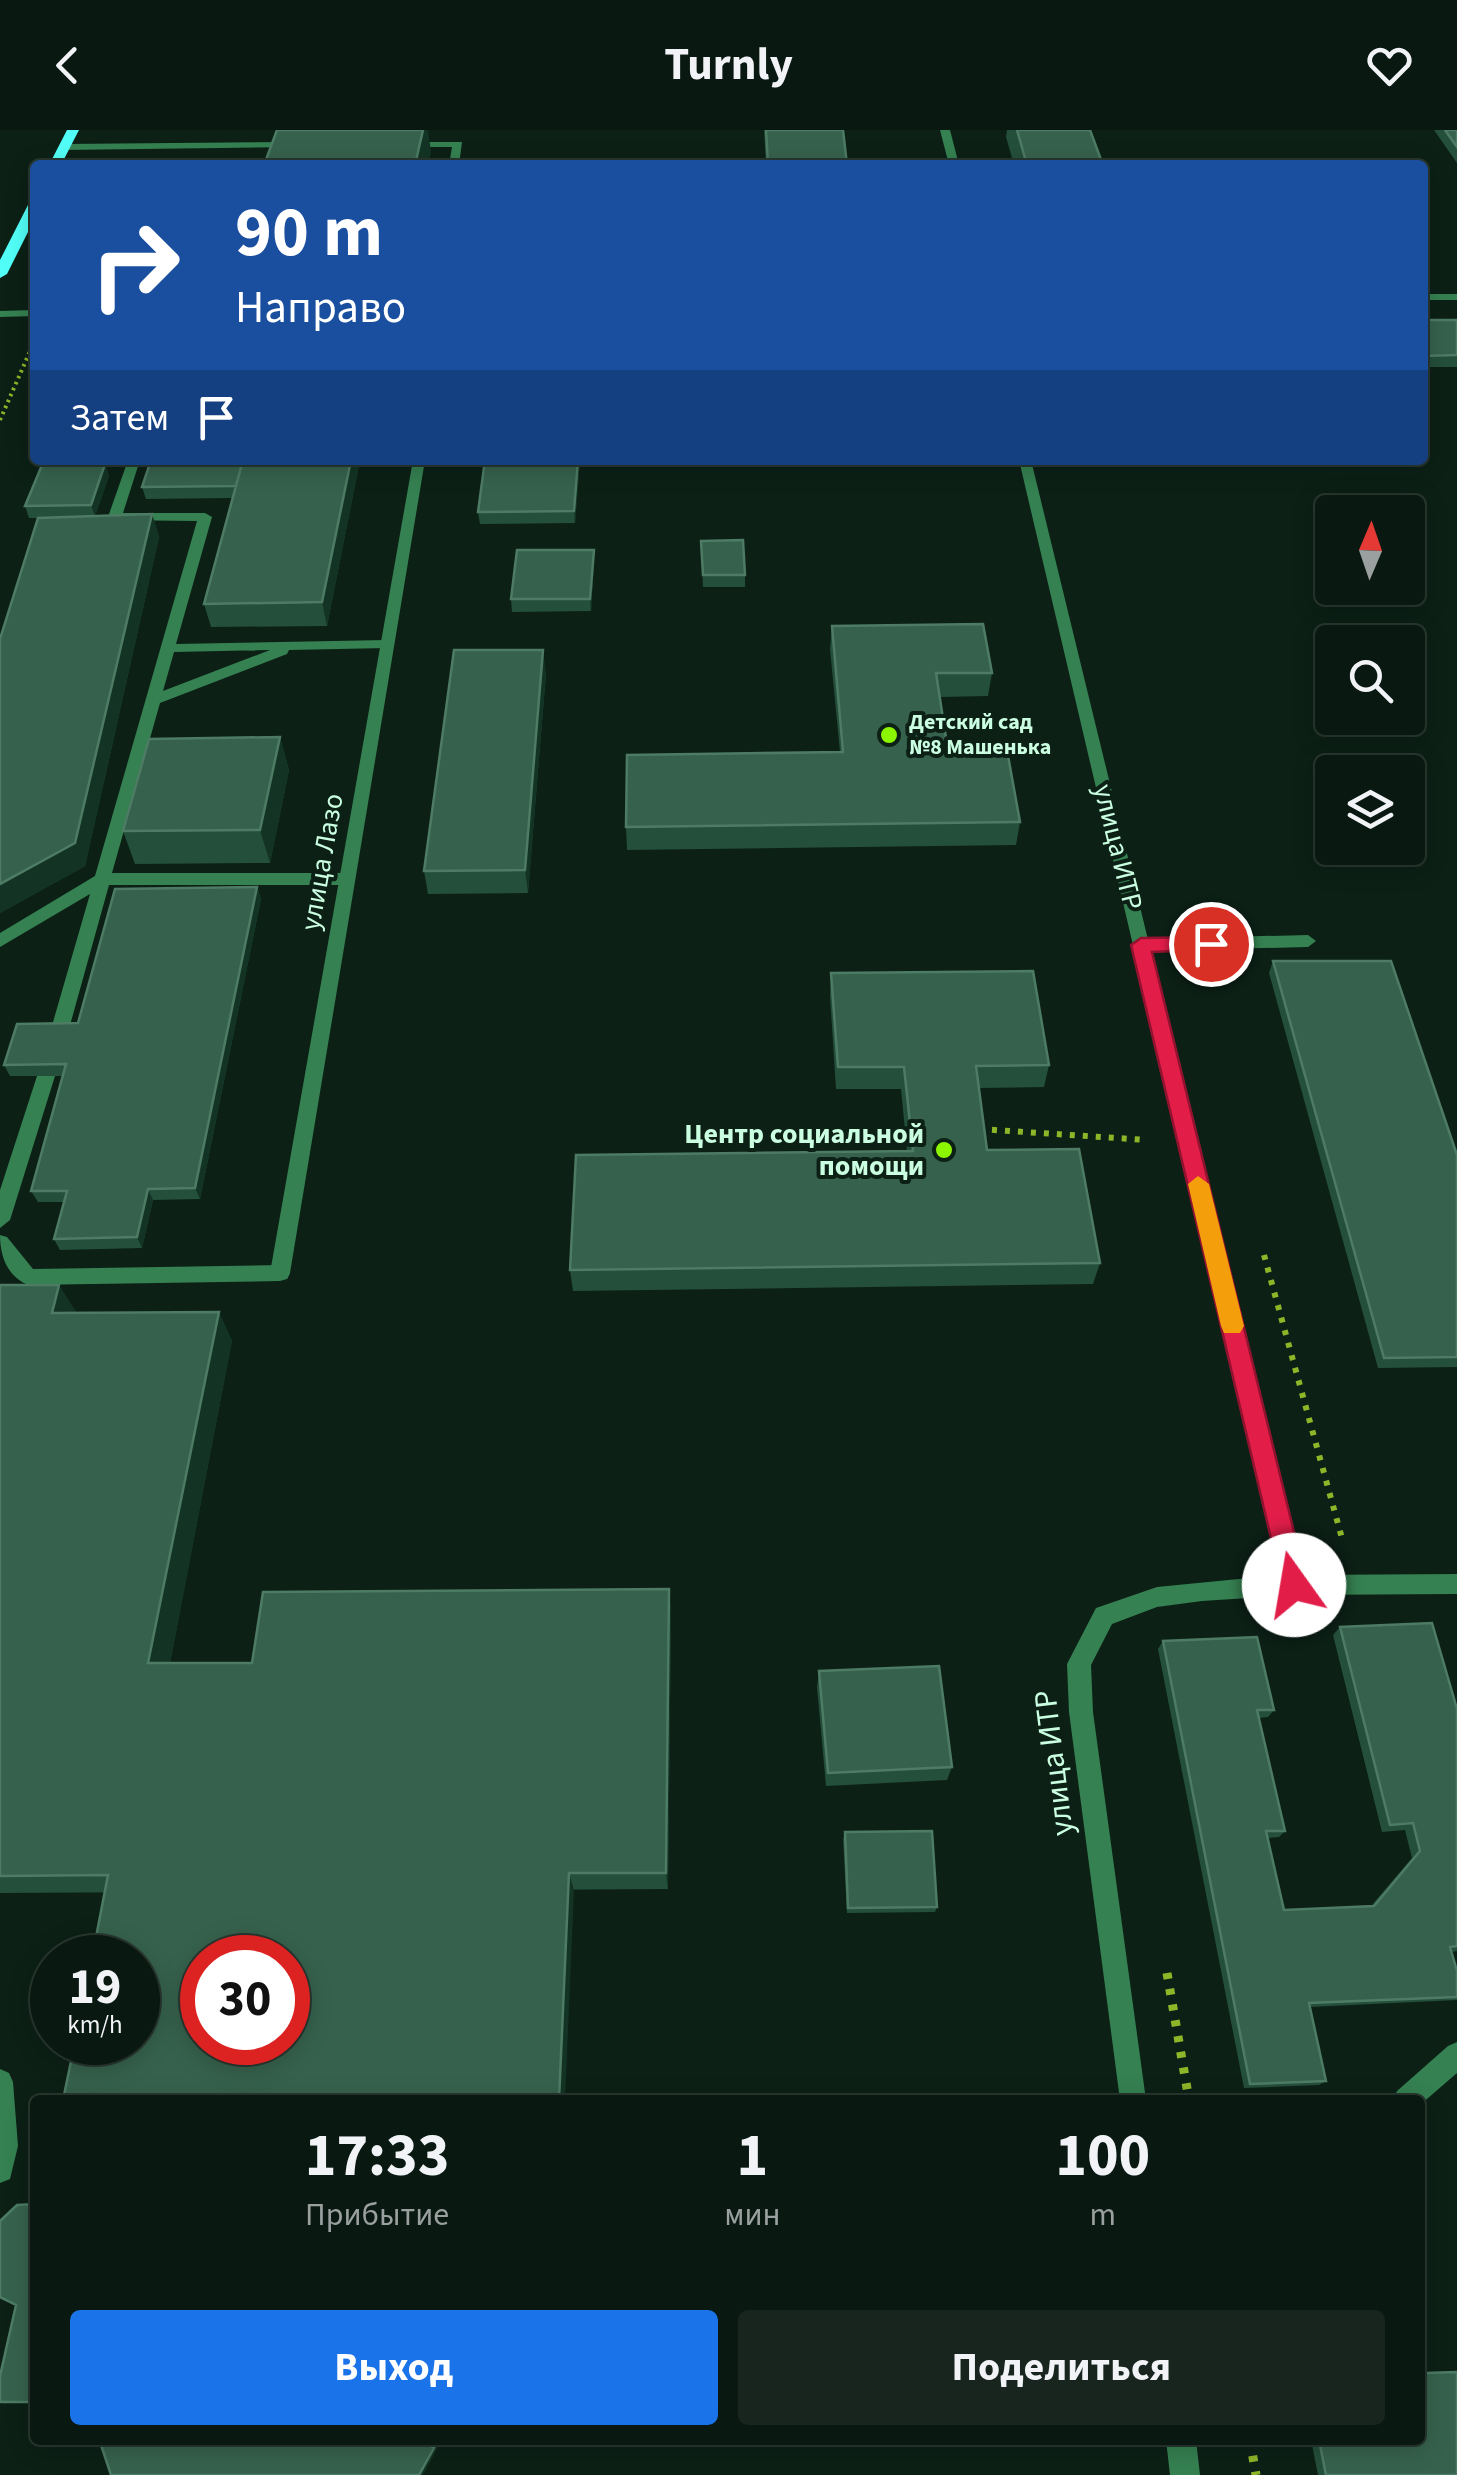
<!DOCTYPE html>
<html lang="ru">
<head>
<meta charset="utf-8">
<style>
	body { margin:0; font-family:"Source Sans 3",sans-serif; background:#17251e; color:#f1f3f6; height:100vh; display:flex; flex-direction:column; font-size:38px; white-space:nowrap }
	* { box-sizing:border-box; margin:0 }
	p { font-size:32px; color:#99a09f }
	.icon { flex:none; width:55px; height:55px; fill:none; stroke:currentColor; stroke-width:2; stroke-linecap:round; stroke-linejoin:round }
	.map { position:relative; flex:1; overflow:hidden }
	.panel { position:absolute; left:30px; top:1965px; width:1395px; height:350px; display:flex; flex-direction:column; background:#091810; border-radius:10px; box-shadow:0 5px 25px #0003,0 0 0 2px #293730 }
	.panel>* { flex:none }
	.hud { position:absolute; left:30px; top:30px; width:1398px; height:305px; border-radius:10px; box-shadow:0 5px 25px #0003,0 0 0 2px #293730; background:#1a4fa0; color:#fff; overflow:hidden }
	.needle { width:65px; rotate:2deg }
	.controls { position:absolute; left:1315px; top:365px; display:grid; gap:20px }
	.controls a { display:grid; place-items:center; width:110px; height:110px; border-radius:10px; background:#091810; box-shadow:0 5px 25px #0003,0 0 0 2px #293730; font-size:50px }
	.speed { position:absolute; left:30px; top:1805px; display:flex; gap:20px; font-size:50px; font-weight:700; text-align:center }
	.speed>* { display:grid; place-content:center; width:130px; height:130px; border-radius:50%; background:#091810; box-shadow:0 5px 25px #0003,0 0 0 2px #293730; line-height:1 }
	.speed small { font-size:25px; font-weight:400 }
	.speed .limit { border:15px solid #d22; background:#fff; color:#111 }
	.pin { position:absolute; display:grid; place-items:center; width:85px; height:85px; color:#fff; margin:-42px; border:5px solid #fff; border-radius:50%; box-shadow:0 2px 10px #0007 }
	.me { position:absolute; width:110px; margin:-55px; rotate:347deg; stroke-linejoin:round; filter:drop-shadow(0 0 8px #0008) }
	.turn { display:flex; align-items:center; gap:35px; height:210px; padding:0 40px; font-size:45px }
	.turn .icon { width:130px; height:130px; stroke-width:2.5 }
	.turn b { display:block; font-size:70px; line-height:85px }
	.then { display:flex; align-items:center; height:95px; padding:0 40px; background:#0003; gap:20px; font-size:38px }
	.eta { display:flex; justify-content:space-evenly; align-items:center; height:170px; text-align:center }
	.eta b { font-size:60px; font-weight:700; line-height:70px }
	.button { display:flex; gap:20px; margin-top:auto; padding:20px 40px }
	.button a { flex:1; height:115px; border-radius:10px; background:#1a73e8; color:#fff; font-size:40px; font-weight:700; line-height:115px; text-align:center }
	.button a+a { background:#17251e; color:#f1f3f6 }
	header { display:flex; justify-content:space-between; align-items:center; height:130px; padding:0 40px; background:#091810; font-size:45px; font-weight:700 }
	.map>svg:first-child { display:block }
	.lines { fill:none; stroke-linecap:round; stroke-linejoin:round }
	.path-far2 { stroke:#8fb529; stroke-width:4; stroke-dasharray:2.5 4; stroke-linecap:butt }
	.path-far1 { stroke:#8fb529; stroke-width:6; stroke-dasharray:5 8; stroke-linecap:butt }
	.path { stroke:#8fb529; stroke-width:9; stroke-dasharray:6 10; stroke-linecap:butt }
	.service { fill:#358151; fill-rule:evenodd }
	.minor { fill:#358151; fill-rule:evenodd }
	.primary { fill:#52fff8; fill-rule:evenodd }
	.wall { fill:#244f3b }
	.shaded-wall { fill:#133424 }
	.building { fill:#36624d; stroke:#4d7b64; stroke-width:2.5; fill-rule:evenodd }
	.route { fill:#e11d48; stroke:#92132f; stroke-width:2.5 }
	.slow { fill:#f59e0b }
	.poi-dot { fill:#8cf600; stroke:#0c2016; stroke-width:4 }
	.labels { text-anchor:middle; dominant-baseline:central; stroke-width:8; stroke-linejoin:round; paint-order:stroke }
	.far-poi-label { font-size:22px; font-weight:bold; fill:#cbffe2; stroke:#0c2016; text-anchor:start }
	.street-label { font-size:28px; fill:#cbffe2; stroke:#0c2016 }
	.poi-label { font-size:28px; font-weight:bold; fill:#cbffe2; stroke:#0c2016; text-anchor:end }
	.near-street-label { font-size:32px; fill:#cbffe2; stroke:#0c2016 }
</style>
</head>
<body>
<header><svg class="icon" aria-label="back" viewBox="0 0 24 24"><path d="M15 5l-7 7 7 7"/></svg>Turnly<svg class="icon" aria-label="heart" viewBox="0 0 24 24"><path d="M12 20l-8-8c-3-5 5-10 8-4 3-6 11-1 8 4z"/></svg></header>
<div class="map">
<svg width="1457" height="2345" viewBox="0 0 1457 2345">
	<rect width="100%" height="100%" fill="#0c2016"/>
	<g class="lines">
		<!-- path-far2 -->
		<path class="path-far2" d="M 0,290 L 31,219"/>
		<!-- path-far1 -->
		<path class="path-far1" d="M 979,999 L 1147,1010
			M 1264,1125 L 1343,1412"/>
		<!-- path -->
		<path class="path" d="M 1167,1843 L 1189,1970
			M 1250,2310 L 1256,2345"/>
		<!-- service -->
		<path class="service" d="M 297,12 L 301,17 L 64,20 L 59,17 L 64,14 Z
			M 406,12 L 462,12 L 459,35 L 449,35 L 452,17 L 402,17 Z
			M 128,330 L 140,330 L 123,383 L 205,383 L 212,387 L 176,514 L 387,510 L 394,514 L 387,518 L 289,520 L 287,524 L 160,573 L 112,743 L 347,743 L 355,749 L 347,755 L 109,755 L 67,906 L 58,913 L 49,906 L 90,764 L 0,817 L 0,803 L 95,746 L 197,391 L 110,390 L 108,387 ZM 270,520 L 163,561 L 174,522 Z
			M 1308,805 L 1316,811 L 1308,817 L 1141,821 L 1133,815 L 1141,809 Z
			M 46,939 L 55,946 L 10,1090 L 0,1098 L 0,1060 L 37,946 Z
			M 0,1105 L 7,1107 L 33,1139 L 280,1135 L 287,1137 L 290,1143 L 287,1149 L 280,1151 L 28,1155 C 7,1146 0,1126 0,1105 Z
			M 1457,1912 L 1457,1943 L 1420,1975 L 1420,1970 L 1393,1970 L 1397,1961 L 1448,1916 Z
			M 0,1939 L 9,1943 L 13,1952 L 18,2016 L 10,2049 L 0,2053 Z"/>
		<!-- minor -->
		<path class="minor" d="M 940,0 L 950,0 L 959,35 L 949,35 Z
			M 1422,164 L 1457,164 L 1457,170 L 1422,170 Z
			M 35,180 L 35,186 L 0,187 L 0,181 Z
			M 413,330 L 425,330 L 290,1143 L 287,1149 L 273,1149 L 270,1143 Z
			M 1019,330 L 1031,330 L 1303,1445 L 1457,1444 L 1457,1464 L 1294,1465 L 1202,1471 L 1157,1477 L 1112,1494 L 1091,1535 L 1093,1582 L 1146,1970 L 1120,1970 L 1069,1582 L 1067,1534 L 1096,1478 L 1157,1457 L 1281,1445 Z
			M 1166,2310 L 1196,2310 L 1200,2345 L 1170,2345 Z"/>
		<!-- primary -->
		<path class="primary" d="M 67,0 L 79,0 L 61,35 L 49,35 Z
			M 35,71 L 35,88 L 7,144 L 0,148 L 0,130 L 28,75 Z"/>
	</g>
	<!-- wall -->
	<path class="wall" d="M 764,0 L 843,0 L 847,35 L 766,35 Z
		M 1007,0 L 1090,0 L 1103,35 L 1014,35 L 1006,7 Z
		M 1434,0 L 1457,0 L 1457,33 Z
		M 1422,190 L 1457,190 L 1457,237 L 1422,237 Z
		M 360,330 L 327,496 L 211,497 L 204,474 L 233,368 L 146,369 L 142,357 Z
		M 485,330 L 580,330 L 575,393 L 480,394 L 478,382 Z
		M 105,334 L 109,346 L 95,386 L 152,384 L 159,407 L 85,736 L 0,783 L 0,509 L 52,388 L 29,388 L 25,376 Z
		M 701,411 L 745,445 L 745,457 L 703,457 Z
		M 594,420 L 594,432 L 591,481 L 512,482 L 511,469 Z
		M 832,496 L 992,543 L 988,566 L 940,567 L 948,621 L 1020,692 L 1016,715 L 627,720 L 626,697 L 840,622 L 830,519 Z
		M 546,543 L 528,763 L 428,764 L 424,741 Z
		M 280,607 L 289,640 L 270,733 L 135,734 L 123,701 Z
		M 257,757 L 261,769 L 200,1069 L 153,1070 L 142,1118 L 60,1120 L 54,1109 L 64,1072 L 38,1072 L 31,1061 L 63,946 L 10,946 L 4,935 L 78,893 Z
		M 1273,831 L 1457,1025 L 1457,1237 L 1378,1238 L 1269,843 Z
		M 831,843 L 1049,935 L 1044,957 L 979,958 L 987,1020 L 1100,1133 L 1093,1154 L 573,1161 L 570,1140 L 907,1021 L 901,959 L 836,959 L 830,866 Z
		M 0,1155 L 77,1183 L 232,1210 L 170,1533 L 252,1533 L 669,1459 L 671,1482 L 668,1759 L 0,1763 Z
		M 1340,1497 L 1457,1579 L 1457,1821 L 1452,1822 L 1457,1841 L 1457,1870 L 1310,1877 L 1326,1951 L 1319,1955 L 1244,1958 L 1158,1519 L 1163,1511 L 1274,1580 L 1268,1587 L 1259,1588 L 1285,1701 L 1279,1707 L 1268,1708 L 1284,1780 L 1371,1776 L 1412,1728 L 1405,1700 L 1382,1702 L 1333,1505 Z
		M 819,1541 L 952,1637 L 947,1650 L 826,1656 L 817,1557 Z
		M 845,1702 L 937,1777 L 935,1782 L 847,1783 L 843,1709 Z
		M 1425,2243 L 1457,2345 L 1318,2345 L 1311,2310 L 1420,2310 Z"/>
	<!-- shaded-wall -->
	<path class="shaded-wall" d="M 423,0 L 428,0 L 431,22 L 429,35 L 415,35 Z
		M 351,330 L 360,330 L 327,496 L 322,472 Z
		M 578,330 L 580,330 L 575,393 L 574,381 Z
		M 105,334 L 109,346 L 95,387 L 91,375 Z
		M 152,384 L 159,407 L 85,736 L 0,783 L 0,754 Z
		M 594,420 L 594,432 L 591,481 L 590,469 Z
		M 543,520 L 546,543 L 528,763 L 525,740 Z
		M 280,607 L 289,640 L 270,733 L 260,700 Z
		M 257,757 L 261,769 L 200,1069 L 195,1058 Z
		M 148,1059 L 153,1070 L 142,1118 L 137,1107 Z
		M 59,1155 L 77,1183 L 52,1183 Z
		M 219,1182 L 232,1210 L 166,1555 L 148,1533 Z
		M 669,1459 L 671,1482 L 668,1759 L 666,1743 Z
		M 569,1743 L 574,1760 L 565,1970 L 559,1970 Z
		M 422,2310 L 428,2310 L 438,2317 L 423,2345 L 419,2345 Z"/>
	<!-- building -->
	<path class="building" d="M 277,0 L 423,0 L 415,35 L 264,35 Z
		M 766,0 L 843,0 L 847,35 L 768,35 Z
		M 1017,0 L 1090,0 L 1103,35 L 1027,35 Z
		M 1445,0 L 1457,0 L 1457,17 Z
		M 1422,190 L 1457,190 L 1457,225 L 1423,226 Z
		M 151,330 L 243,330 L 236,356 L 142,357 Z
		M 243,330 L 351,330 L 322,472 L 204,474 Z
		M 485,330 L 578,330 L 574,381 L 478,382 Z
		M 105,334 L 91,375 L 25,376 L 42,335 Z
		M 152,384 L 75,713 L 0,754 L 0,509 L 38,388 Z
		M 743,410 L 745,445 L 703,445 L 701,411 Z
		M 517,420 L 594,420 L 590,469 L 511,469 Z
		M 983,494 L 992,543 L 936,543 L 948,621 L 1007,620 L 1020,692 L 626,697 L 627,625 L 843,622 L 832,496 Z
		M 454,520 L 543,520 L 525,740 L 424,741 Z
		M 280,607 L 260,700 L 123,701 L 149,609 Z
		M 257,757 L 195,1058 L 148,1059 L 137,1107 L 54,1109 L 67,1061 L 31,1061 L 66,934 L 4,935 L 17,894 L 78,893 L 115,759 Z
		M 1273,831 L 1391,831 L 1457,1025 L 1457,1227 L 1384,1228 Z
		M 1033,841 L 1049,935 L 976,936 L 987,1020 L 1079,1019 L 1100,1133 L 570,1140 L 576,1025 L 913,1021 L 904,937 L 838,937 L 831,843 Z
		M 0,1155 L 59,1155 L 52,1183 L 219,1182 L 148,1533 L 252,1533 L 263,1462 L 669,1459 L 666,1743 L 569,1743 L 559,1970 L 63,1970 L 75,1912 L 138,1912 L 138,1828 L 92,1828 L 108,1745 L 0,1746 ZM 202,1828 L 288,1828 L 288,1912 L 202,1912 Z
		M 1432,1493 L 1457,1579 L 1457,1816 L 1450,1817 L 1457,1841 L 1457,1867 L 1309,1873 L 1326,1951 L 1250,1954 L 1163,1511 L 1257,1507 L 1274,1580 L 1257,1580 L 1285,1701 L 1266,1701 L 1284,1780 L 1374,1776 L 1420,1721 L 1413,1693 L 1390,1695 L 1340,1497 Z
		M 939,1536 L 952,1637 L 828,1643 L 819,1541 Z
		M 932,1701 L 937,1777 L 848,1778 L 845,1702 Z
		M 35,2074 L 35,2272 L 0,2272 L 0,2246 L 16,2175 L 0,2167 L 0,2091 L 17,2075 Z
		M 1420,2221 L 1425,2243 L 1457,2242 L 1457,2345 L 1326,2345 L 1319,2310 L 1420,2310 Z
		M 107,2310 L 422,2310 L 434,2318 L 419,2345 L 111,2345 L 100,2312 Z"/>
	<!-- route -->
	<path class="route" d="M 1211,807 L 1218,809 L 1218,819 L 1152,822 L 1307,1455 L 1303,1463 L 1294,1467 L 1285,1463 L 1282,1455 L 1131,815 L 1141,808 Z"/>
	<!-- slow -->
	<path class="slow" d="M 1198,1046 L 1209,1054 L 1244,1196 L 1240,1203 L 1224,1203 L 1221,1196 L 1188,1054 Z"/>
	<!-- markers -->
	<g class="poi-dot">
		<circle cx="889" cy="605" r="10"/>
		<circle cx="944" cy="1020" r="10"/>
	</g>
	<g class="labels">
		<!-- far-poi labels -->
		<g class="far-poi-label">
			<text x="909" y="592">Детский сад<tspan x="909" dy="25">№8 Машенька</tspan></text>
		</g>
		<!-- street labels -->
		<g class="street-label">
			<text transform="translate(1118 717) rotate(76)">улица ИТР</text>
			<text transform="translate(322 732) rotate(-80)">улица Лазо</text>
		</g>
		<!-- poi labels -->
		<g class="poi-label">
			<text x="924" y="1004">Центр социальной<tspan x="924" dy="32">помощи</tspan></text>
		</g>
		<!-- near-street labels -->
		<g class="near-street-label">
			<text transform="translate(1054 1633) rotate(-97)">улица ИТР</text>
		</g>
	</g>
</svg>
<div class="controls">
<a><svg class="needle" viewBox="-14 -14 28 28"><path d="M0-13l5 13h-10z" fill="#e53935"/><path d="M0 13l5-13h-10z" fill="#99a09f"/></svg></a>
<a><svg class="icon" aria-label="search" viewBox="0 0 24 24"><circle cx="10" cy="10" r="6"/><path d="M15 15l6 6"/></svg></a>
<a><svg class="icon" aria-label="layers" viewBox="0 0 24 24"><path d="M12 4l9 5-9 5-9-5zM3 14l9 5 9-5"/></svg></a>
</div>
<div class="speed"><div>19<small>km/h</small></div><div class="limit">30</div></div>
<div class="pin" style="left:1211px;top:814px;background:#d93025"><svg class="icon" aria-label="arrive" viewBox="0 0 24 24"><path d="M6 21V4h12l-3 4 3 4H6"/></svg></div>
<svg class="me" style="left:1294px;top:1455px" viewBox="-20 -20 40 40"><circle r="19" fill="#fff"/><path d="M0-13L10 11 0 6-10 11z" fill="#e11d48"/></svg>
<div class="hud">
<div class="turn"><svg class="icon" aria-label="right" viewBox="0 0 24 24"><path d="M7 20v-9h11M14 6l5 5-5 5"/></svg><div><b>90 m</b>Направо</div></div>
<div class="then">Затем<svg class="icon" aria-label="arrive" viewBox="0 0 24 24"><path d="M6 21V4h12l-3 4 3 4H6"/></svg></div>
</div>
<section class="panel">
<div class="eta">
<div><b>17:33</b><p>Прибытие</p></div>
<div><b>1</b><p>мин</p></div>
<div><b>100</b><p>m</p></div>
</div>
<div class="button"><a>Выход</a><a>Поделиться</a></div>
</section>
</div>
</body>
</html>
